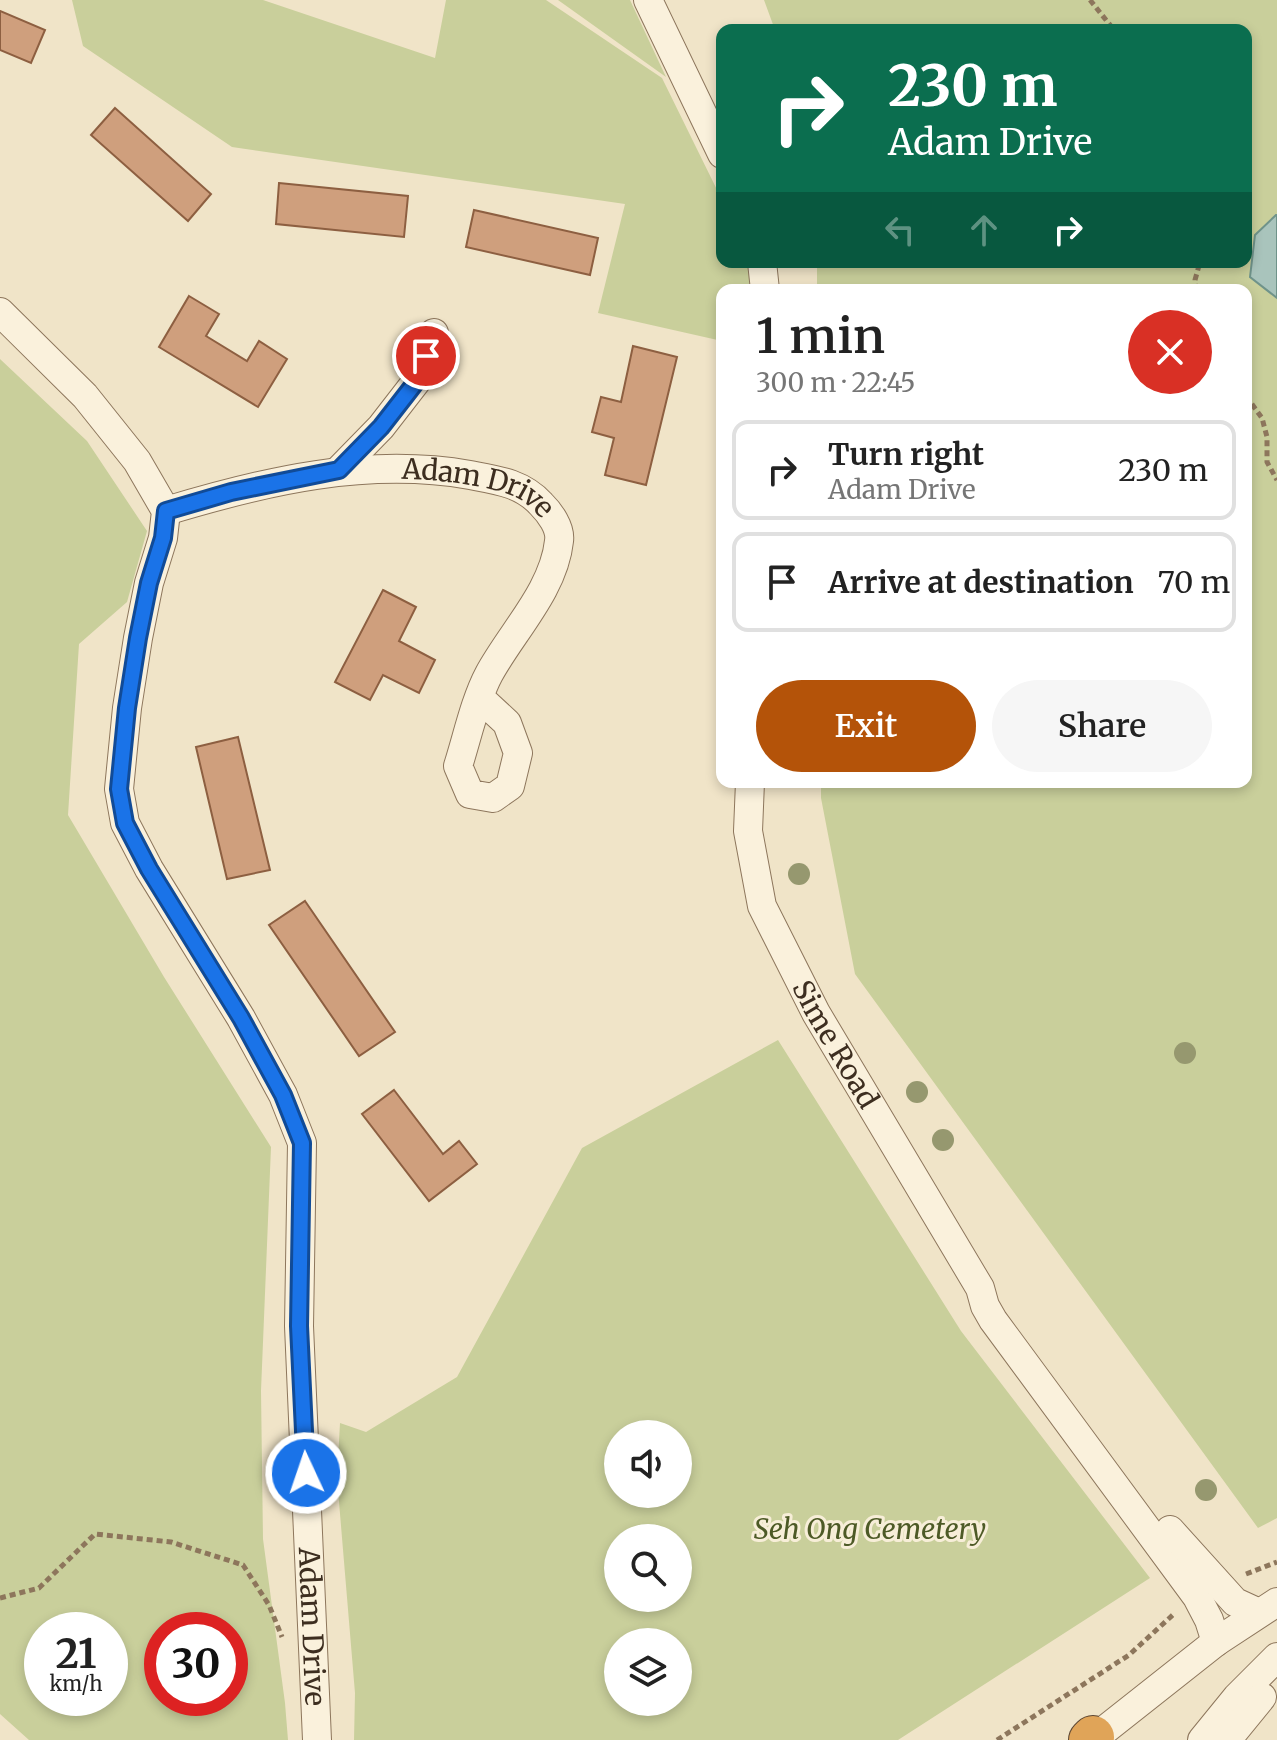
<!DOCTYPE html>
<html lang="en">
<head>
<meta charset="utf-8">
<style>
	body { margin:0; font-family:Merriweather,serif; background:#f6f6f6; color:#222; height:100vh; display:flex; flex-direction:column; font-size:30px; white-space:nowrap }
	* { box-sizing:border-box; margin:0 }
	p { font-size:26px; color:#767676 }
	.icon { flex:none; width:44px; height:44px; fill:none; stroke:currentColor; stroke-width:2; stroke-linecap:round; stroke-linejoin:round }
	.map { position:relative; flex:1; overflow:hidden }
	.drawer { position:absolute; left:716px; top:284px; width:536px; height:504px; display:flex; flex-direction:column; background:#fff; border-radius:16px; box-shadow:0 4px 12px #0003 }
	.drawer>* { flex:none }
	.hud { position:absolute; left:716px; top:24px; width:536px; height:244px; border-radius:16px; box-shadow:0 4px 12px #0003; background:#0b6e4f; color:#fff; overflow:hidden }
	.buttons { position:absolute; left:604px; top:1420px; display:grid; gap:16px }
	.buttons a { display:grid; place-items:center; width:88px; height:88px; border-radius:50%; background:#fff; box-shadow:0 4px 12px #0003; font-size:40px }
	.speed { position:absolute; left:24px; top:1612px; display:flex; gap:16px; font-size:40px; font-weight:700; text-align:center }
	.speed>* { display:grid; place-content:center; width:104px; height:104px; border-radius:50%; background:#fff; box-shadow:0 4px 12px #0003; line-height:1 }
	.speed small { font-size:20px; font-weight:400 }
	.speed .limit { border:12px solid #d22; background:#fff; color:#111 }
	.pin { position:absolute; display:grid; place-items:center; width:68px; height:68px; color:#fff; margin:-34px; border:4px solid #fff; border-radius:50%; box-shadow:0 2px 8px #0007 }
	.me { position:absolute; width:88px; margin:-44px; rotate:357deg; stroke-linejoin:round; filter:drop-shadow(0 0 6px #0008) }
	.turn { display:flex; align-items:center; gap:28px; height:168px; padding:0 40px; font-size:36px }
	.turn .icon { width:104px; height:104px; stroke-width:2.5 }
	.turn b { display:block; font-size:56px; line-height:68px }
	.lanes { display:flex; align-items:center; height:76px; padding:0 40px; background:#0003; justify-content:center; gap:40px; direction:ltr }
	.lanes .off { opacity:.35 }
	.round { display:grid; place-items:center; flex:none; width:84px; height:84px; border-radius:42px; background:#f6f6f6 }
	.headline { display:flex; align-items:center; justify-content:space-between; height:136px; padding:0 40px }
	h1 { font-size:48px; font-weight:600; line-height:60px }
	.primary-button { display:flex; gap:16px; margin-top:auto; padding:16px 40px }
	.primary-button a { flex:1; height:92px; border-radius:48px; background:#b45309; color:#fff; font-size:32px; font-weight:600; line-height:92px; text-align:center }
	.primary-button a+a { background:#f6f6f6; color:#222 }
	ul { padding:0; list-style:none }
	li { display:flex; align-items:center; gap:24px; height:100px; margin:0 16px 12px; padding:0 24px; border:4px solid #e0e0e0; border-radius:16px }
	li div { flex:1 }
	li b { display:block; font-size:30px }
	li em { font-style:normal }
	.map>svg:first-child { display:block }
	.green { fill:#c9cf9b; fill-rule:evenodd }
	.water { fill:#a9c4bc; stroke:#6f938a; stroke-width:2 }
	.building { fill:#cf9f7d; stroke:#8d5f41; stroke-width:2 }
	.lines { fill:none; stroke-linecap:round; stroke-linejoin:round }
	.minor-casing { stroke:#8d765c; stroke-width:30 }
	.highway-casing { stroke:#5b4430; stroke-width:44 }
	.path { stroke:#8d765c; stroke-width:5; stroke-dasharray:6 4; stroke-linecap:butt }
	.minor { stroke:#faf1dc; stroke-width:28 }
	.highway { stroke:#e0a458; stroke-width:42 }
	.tree { fill:#96986f }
	.route-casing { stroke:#114b97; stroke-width:20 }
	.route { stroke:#1a73e8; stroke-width:14 }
	.labels { text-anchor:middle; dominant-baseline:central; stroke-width:6; stroke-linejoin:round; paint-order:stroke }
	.street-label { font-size:28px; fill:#3d2e20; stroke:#f7eed8 }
	.park-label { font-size:28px; font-style:italic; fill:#4d5a26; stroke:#f7eed8 }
</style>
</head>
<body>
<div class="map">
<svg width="1277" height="1740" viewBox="0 0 1277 1740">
	<rect width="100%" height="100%" fill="#f0e4c8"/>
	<!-- green -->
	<path class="green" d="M 72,0 L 263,0 L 435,58 L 446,0 L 546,0 L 662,78 L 722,200 L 722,262 L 748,262 L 750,290 L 722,290 L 722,341 L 598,313 L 625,204 L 232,147 L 83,46 Z
		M 558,0 L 630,0 L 666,77 Z
		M 764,0 L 1277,0 L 1277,1518 L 1258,1528 L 855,974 L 821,798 L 821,782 L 1246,782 L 1246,290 L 817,290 L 817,262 L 1246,262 L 1246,30 L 775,30 Z
		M 0,359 L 87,441 L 147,531 L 127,602 L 79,644 L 68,815 L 164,977 L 271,1147 L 261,1391 L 263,1539 L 285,1703 L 288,1740 L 29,1740 L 0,1714 ZM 110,1630 L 110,1698 L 42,1698 L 42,1630 ZM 230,1630 L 230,1698 L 162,1698 L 162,1630 Z
		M 778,1040 L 961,1331 L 1150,1578 L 898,1740 L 354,1740 L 355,1693 L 337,1478 L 340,1423 L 366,1432 L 457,1377 L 582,1148 ZM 678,1434 L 678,1494 L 618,1494 L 618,1434 ZM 678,1538 L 678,1598 L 618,1598 L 618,1538 ZM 678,1642 L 678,1702 L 618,1702 L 618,1642 Z"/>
	<!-- water -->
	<path class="water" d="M 1276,215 L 1277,215 L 1277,298 L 1250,277 L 1255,235 Z"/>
	<!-- building -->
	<path class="building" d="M 0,11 L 45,30 L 31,63 L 0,50 Z
		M 115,108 L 211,194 L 188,221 L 91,135 Z
		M 279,183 L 408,196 L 404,237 L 276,224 Z
		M 474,210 L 598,238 L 590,275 L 466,247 Z
		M 189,296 L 219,314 L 206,336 L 247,361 L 259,341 L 287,359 L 258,407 L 159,347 Z
		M 633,346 L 677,357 L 646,485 L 605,475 L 614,438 L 592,432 L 601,397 L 621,402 Z
		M 383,590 L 416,607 L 399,641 L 435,660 L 419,693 L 383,675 L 370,700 L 335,682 Z
		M 238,737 L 270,870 L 227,879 L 196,747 Z
		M 305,901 L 395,1032 L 359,1056 L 269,925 Z
		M 394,1090 L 443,1154 L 459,1141 L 477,1164 L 429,1201 L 362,1114 Z"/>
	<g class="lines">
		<!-- minor casing -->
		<g class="minor-casing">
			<g id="minor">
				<path d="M 648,0 L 722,154"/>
				<path d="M 762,262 L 765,290"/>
				<path id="s1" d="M 0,312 L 85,396 L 137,461 L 166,511 L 163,538 L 149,583 L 138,638 L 127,708 L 119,789 L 125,823 L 149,869 L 241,1018 L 283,1095 L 302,1143 L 299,1326 L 317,1740"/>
				<path d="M 339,470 L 381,427 L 419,378 L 434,333"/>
				<path id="s2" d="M 166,511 C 265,481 367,457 470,475 C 497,480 522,483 541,504 C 550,513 561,528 559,541 C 554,590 511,633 489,674 C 475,700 467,738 458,766 L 470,794 L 493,798 L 510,786 L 518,753 L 507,723 L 480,698"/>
				<path id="s3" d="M 750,782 L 748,831 L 762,906 L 816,1013 L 980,1288 L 985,1306 L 993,1320 L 1197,1597 L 1209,1620 L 1216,1642"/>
				<path d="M 1170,1530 L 1235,1602 L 1259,1613"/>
				<path d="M 1092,1740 L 1216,1642 L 1277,1602"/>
				<path d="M 1202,1740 L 1237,1697 L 1277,1657"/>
				<path d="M 1227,1740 L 1262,1697"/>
			</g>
		</g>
		<!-- highway casing -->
		<g class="highway-casing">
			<path id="highway" d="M 1090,1740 L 1093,1737"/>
		</g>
		<!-- path -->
		<path class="path" d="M 1090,0 L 1114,30
			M 1196,290 L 1195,280 L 1200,262
			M 1246,396 L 1262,418 L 1267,437 L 1267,462 L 1277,480
			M 1246,1574 L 1277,1562
			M 0,1598 L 39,1588 L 95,1534 L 171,1542 L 243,1565 L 269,1605 L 282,1637
			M 997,1740 L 1129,1655 L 1175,1613"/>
		<!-- minor -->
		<use href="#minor" class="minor"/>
		<!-- highway -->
		<use href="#highway" class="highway"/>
	</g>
	<!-- trees -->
	<g class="tree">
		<circle cx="799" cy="874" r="11"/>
		<circle cx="1185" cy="1053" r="11"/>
		<circle cx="917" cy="1092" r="11"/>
		<circle cx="943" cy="1140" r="11"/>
		<circle cx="1206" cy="1490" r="11"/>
	</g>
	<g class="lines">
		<!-- route casing -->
		<g class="route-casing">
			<path id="route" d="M 306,1473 L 299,1326 L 302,1143 L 283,1095 L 241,1018 L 149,869 L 125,823 L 119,789 L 127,708 L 138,638 L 149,583 L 163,538 L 166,511 L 231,492 L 339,470 L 381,427 L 409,391 L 419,378 L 426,356"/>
		</g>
		<!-- route -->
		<use href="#route" class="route"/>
	</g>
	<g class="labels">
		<!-- street labels -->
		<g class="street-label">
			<text stroke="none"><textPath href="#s2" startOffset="320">Adam Drive</textPath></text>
			<text stroke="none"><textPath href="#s3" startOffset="282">Sime Road</textPath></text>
			<text stroke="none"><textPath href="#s1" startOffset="1428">Adam Drive</textPath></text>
		</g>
		<!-- park labels -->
		<g class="park-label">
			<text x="870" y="1529">Seh Ong Cemetery</text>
		</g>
	</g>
</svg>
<div class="buttons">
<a><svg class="icon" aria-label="sound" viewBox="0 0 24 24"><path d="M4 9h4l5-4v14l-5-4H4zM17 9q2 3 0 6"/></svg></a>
<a><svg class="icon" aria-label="search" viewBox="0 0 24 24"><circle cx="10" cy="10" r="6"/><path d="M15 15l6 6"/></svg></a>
<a><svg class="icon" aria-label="layers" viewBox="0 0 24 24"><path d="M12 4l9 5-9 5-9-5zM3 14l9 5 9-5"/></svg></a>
</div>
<div class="speed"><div>21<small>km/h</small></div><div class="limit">30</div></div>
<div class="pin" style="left:426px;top:356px;background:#d93025"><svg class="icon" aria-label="arrive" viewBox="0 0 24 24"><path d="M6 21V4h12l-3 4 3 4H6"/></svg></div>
<svg class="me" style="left:306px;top:1473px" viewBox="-20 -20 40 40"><circle r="17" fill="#1a73e8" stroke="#fff" stroke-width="3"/><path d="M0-11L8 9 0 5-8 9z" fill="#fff"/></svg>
<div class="hud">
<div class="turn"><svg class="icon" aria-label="right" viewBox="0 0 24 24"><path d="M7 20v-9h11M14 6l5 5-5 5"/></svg><div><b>230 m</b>Adam Drive</div></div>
<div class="lanes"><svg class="icon off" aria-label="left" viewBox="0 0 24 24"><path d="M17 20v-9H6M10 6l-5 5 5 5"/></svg><svg class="icon off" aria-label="ahead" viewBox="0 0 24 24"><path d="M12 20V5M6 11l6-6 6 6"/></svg><svg class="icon" aria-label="right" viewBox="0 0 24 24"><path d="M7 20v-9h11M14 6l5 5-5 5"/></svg></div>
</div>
<section class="drawer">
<div class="headline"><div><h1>1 min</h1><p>300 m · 22:45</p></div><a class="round" style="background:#d93025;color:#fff"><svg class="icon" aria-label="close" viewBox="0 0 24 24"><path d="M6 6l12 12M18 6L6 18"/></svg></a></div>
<ul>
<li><svg class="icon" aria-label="right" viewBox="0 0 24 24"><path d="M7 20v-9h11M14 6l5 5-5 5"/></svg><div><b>Turn right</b><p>Adam Drive</p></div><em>230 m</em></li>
<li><svg class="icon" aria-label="arrive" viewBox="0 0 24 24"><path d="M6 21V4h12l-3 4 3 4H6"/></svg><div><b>Arrive at destination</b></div><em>70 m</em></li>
</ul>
<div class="primary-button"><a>Exit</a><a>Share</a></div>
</section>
</div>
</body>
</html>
